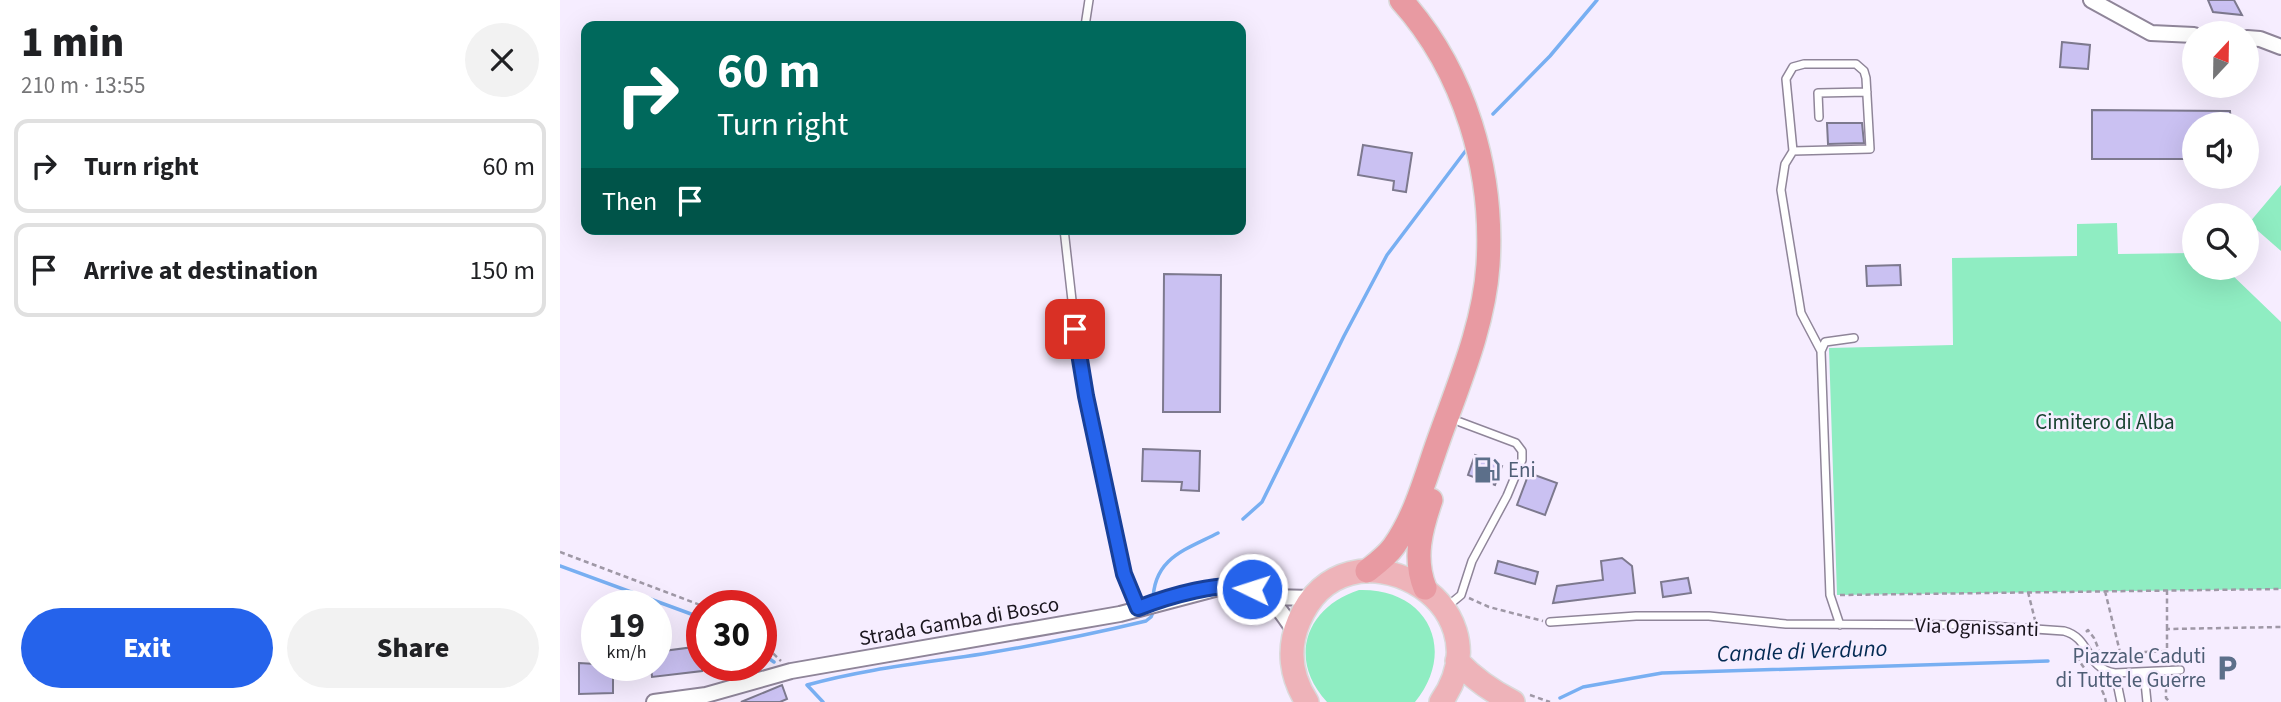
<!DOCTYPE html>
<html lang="en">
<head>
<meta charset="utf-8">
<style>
	body { margin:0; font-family:"Source Sans 3",sans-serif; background:#f2f2f2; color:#202124; height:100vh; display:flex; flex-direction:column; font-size:26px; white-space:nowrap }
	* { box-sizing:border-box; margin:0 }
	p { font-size:23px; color:#757577 }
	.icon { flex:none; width:38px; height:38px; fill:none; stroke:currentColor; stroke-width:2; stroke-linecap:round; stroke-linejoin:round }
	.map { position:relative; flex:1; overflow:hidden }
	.sheet { display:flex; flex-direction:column; background:#fff; width:560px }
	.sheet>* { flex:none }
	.guide { position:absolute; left:21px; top:21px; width:665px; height:214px; border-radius:14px; box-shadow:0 7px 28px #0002; background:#00695c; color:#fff; overflow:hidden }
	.needle { width:46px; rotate:22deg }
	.buttons { position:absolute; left:1622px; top:21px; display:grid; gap:14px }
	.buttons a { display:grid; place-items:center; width:77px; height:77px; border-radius:50%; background:#fff; box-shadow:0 7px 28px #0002; font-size:35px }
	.speed { position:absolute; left:21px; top:590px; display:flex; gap:14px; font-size:35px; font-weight:700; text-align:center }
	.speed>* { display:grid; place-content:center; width:91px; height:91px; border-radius:50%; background:#fff; box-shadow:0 7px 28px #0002; line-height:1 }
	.speed small { font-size:18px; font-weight:400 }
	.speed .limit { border:10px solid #d22; background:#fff; color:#111 }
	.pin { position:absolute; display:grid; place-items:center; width:60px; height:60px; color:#fff; margin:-30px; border-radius:14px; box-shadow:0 4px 10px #0006 }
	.me { position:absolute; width:77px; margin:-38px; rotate:274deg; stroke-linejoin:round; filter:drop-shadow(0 0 5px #0008) }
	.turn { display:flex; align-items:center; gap:24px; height:147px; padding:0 21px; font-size:32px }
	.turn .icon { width:91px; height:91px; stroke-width:2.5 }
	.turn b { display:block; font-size:49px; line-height:60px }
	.then { display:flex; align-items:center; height:66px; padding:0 21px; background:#0003; gap:14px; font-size:26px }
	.round { display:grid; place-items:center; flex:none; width:74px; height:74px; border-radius:37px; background:#f2f2f2 }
	.headline { display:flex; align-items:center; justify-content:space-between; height:119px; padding:0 21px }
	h1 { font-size:42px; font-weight:800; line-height:52px }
	.button { display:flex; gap:14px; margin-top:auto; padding:14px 21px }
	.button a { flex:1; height:80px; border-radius:42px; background:#2563eb; color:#fff; font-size:28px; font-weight:800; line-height:80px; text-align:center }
	.button a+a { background:#f2f2f2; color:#202124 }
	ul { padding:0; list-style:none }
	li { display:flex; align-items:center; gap:21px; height:94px; margin:0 14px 10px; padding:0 7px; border:4px solid #e0e0e0; border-radius:14px }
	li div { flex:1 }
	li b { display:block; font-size:26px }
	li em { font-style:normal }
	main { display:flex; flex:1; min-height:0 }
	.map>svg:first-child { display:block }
	.green { fill:#8fedc2 }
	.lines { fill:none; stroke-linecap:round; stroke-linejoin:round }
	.stream { stroke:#78aff2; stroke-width:3.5 }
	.building { fill:#cac1f2; stroke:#7d798e; stroke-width:2 }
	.service-casing { stroke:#8f8599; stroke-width:10 }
	.minor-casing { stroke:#8f8599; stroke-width:18 }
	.primary-casing { stroke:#dadadb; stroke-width:26 }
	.trunk-casing { stroke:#dadadb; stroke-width:26 }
	.path { stroke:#9f98a6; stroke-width:2.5; stroke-dasharray:5 3.5; stroke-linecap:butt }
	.service { stroke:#fff; stroke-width:7 }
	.minor { stroke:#fff; stroke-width:14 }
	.primary { stroke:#eeb3b9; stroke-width:23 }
	.trunk { stroke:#e89aa2; stroke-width:23 }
	.route-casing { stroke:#184099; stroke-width:18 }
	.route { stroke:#2563eb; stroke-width:12 }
	.labels { text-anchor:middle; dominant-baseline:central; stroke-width:5; stroke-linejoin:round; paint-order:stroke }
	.park-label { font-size:21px; fill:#174230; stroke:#f6edff }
	.service-label { font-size:21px; fill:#4e5e75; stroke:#f6edff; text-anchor:start }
	.street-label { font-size:21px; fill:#19151d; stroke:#f6edff }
	.water-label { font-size:23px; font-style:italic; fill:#032a53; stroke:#f6edff }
</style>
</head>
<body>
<main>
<section class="sheet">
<div class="headline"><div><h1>1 min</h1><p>210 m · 13:55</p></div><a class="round"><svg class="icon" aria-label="close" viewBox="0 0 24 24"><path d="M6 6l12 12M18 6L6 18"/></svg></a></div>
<ul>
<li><svg class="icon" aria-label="right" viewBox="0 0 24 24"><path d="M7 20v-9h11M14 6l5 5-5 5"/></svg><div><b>Turn right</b></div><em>60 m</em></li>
<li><svg class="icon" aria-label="arrive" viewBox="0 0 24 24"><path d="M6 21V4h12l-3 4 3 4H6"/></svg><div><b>Arrive at destination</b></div><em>150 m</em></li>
</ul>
<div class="button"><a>Exit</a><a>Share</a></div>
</section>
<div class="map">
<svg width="1721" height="702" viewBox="0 0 1721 702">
	<rect width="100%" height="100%" fill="#f6edff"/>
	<!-- green -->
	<path class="green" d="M 1721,185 L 1721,251 L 1689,223 Z
		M 1557,223 L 1558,254 L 1634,253 L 1634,268 L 1667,268 L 1668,271 L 1721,322 L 1721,589 L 1277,595 L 1269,348 L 1393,345 L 1392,258 L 1517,256 L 1517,224 Z
		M 799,590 C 867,588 898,649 855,702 L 767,702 C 727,659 746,607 799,590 Z"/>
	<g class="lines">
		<!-- stream -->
		<path class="stream" d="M 933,114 L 990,56 L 1037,0
			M 683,519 L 702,502 L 784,336 L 827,255 L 907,149
			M 0,566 L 142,618
			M 593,602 C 593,558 625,550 658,533
			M 201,653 L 214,662
			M 1000,698 L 1023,687 L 1102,673 L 1488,661
			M 263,702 L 247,685 C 304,669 363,663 422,654 C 477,645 532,634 586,621 L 591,617 L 594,610"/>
	</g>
	<!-- building -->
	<path class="building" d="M 1648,0 L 1674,0 L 1682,15 L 1653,12 Z
		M 1502,42 L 1530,45 L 1528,69 L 1500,67 Z
		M 1532,110 L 1670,111 L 1671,124 L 1634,124 L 1634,159 L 1532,159 Z
		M 1267,123 L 1302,123 L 1304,143 L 1268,144 Z
		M 803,145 L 852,153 L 846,192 L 833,190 L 834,181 L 798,175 Z
		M 1340,265 L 1341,285 L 1307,286 L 1306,266 Z
		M 604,274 L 661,275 L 660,412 L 603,412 Z
		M 583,449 L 640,451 L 639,491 L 621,490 L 622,482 L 582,481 Z
		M 915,455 L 942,466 L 935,485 L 908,475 Z
		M 969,473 L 997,483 L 985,515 L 957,505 Z
		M 1062,558 L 1072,566 L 1075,593 L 993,603 L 997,586 L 1043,580 L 1041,561 Z
		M 938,561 L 978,572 L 975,584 L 935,573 Z
		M 1128,578 L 1131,593 L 1103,597 L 1101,582 Z
		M 142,646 L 142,671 L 92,677 L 91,665 L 96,665 L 96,652 Z
		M 19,663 L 53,665 L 53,693 L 19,694 Z
		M 222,685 L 227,699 L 220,702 L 181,702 Z"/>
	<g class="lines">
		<!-- service casing -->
		<g class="service-casing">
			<path id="service" d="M 525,26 L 529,0
				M 1244,64 L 1296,64 L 1304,71 L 1306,78 L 1310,149 L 1233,151 L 1226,79 L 1233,67 Z
				M 1259,117 L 1258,93 L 1307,92
				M 1233,151 L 1225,164 L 1221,190 L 1241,313 L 1261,351
				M 504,229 L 518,354 L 526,396 L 564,574 L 578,608
				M 884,609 L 901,595 L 912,561 L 947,496 L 962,460 L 962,451 L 956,443 L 900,422
				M 990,622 L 1076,616 L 1149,616 L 1226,624 L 1414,625 L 1504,631 C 1531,638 1525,668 1555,673 L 1620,670
				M 1280,625 L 1270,595 L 1261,351 L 1265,342 L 1294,338
				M 1584,672 L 1587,702
				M 1555,673 L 1561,702"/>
		</g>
		<!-- minor casing -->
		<g class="minor-casing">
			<path id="minor" d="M 1531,0 L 1591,33 L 1634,35
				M 1687,38 L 1700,39 L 1721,47
				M 710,597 L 752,598
				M 94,702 L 146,695 L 231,671 L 560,614 L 670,585 C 705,587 716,603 734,631"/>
		</g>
		<!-- primary casing -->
		<g class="primary-casing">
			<path id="primary" d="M 897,661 C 914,679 931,691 953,702
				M 747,702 C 731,677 727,649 739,621 C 784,512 952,600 881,702"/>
		</g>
		<!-- trunk casing -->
		<g class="trunk-casing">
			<path id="trunk" d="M 807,571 C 816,564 827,556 834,546 C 856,515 866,475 879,439 C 899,383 924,325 928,265 C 934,171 905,71 841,0
				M 865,588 C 853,558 861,529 871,500"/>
		</g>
		<!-- path -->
		<path class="path" d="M 0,552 L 143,606
			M 1607,590 L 1607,629
			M 1545,591 L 1560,652
			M 1468,592 L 1475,620
			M 1280,595 L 1721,589
			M 909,598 L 929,607 L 983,621
			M 1526,632 L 1528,630 L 1534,638 L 1539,650
			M 201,642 L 221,661
			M 1542,654 L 1607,651 L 1607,629 L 1721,627
			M 1517,656 C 1526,676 1542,681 1546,702
			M 1606,679 L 1606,698 L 1610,702
			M 970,695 L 990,702"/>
		<!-- service -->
		<use href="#service" class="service"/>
		<!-- minor -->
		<use href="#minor" class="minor"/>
		<!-- primary -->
		<use href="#primary" class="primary"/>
		<!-- trunk -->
		<use href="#trunk" class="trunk"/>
	</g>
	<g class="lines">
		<!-- route casing -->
		<g class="route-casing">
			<path id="route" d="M 515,329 L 526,396 L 564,574 L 578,608 C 606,597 664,579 692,589"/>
		</g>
		<!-- route -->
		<use href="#route" class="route"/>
	</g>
	<!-- icons -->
	<defs>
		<g id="fuel-bare" transform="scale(2.1)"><path d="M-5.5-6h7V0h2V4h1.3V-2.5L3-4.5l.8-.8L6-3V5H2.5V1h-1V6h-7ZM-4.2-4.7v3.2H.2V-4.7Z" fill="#5c6f8a" stroke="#f6edff" stroke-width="2.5" paint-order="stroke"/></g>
		<g id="parking-bare" transform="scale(2.1)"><path d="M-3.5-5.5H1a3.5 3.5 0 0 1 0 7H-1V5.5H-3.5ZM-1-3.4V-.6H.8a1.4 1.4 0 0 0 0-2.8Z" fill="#5c6f8a" stroke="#f6edff" stroke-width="2.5" paint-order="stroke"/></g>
	</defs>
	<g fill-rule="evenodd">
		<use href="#fuel-bare" x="927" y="470"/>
		<use href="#parking-bare" x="1667" y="668"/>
	</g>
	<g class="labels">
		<!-- park labels -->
		<g class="park-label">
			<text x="1545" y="422">Cimitero di Alba</text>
		</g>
		<!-- service labels -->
		<g class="service-label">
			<text x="948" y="470">Eni</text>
			<text x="1646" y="656" text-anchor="end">Piazzale Caduti<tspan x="1646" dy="24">di Tutte le Guerre</tspan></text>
		</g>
		<!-- street labels -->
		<g class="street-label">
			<text transform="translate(399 621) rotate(-10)">Strada Gamba di Bosco</text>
			<text transform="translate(1417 627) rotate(2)">Via Ognissanti</text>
		</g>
		<!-- water labels -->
		<g class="water-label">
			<text transform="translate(1242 651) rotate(-2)">Canale di Verduno</text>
		</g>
	</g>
</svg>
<div class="buttons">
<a><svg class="needle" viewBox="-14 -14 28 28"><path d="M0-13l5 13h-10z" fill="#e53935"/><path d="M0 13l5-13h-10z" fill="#757577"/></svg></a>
<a><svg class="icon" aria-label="sound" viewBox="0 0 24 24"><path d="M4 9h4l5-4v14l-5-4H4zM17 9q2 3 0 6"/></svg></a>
<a><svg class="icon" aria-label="search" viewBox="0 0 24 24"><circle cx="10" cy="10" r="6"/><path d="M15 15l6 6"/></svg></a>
</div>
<div class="speed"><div>19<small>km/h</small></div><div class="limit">30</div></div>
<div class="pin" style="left:515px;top:329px;background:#d93025"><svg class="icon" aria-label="arrive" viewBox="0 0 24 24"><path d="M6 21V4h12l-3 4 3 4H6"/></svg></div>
<svg class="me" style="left:692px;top:589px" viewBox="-20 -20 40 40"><circle r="17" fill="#2563eb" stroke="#fff" stroke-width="3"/><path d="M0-11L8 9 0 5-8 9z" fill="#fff"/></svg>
<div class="guide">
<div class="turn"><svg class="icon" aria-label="right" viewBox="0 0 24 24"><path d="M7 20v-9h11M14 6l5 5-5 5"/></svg><div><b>60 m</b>Turn right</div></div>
<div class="then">Then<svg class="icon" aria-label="arrive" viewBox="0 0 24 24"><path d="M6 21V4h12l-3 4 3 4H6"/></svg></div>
</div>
</div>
</main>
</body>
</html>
